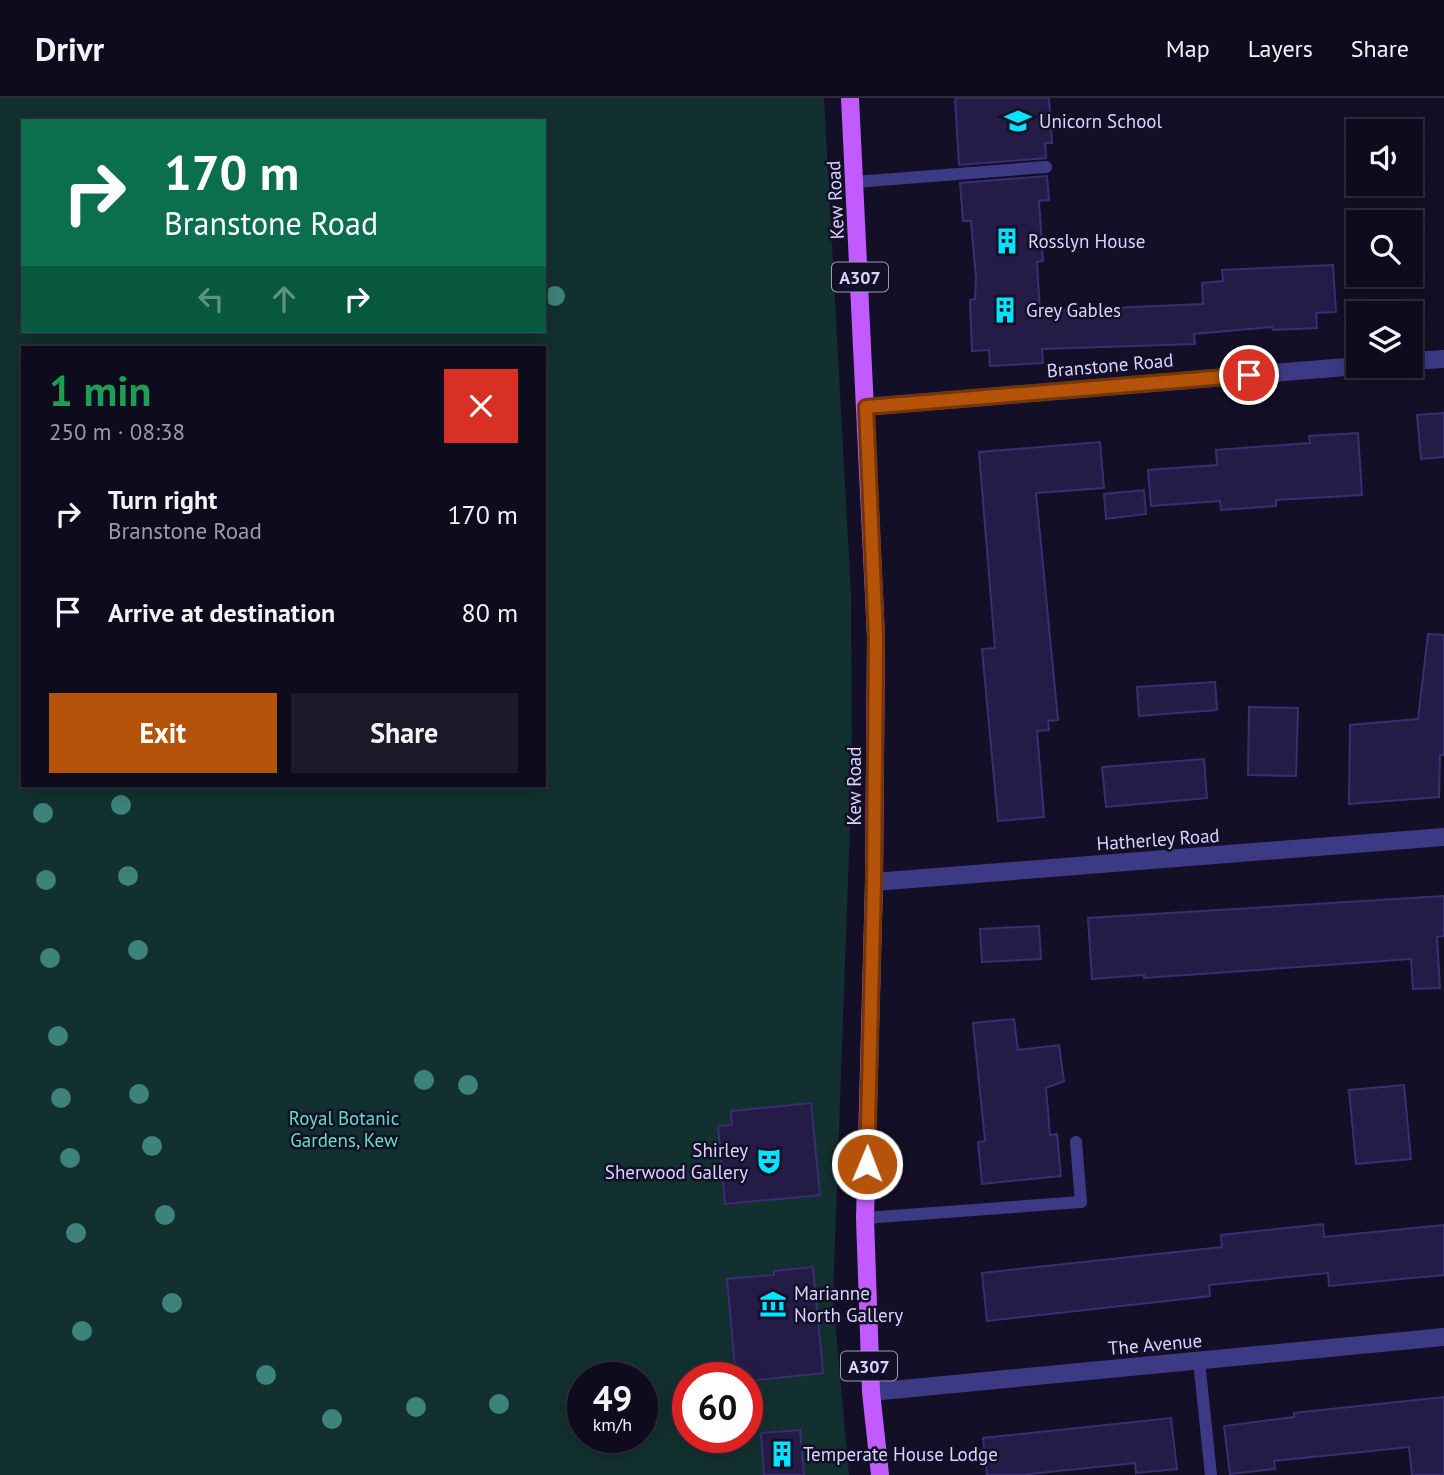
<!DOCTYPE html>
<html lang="en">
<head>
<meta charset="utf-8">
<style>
	body { margin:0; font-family:"PT Sans",sans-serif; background:#1c1929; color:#f1f3f6; height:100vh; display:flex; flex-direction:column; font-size:26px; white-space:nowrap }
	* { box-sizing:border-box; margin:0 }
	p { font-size:23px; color:#9b9ba3 }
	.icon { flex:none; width:38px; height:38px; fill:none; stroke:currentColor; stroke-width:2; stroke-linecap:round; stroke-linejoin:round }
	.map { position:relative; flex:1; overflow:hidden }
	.details { position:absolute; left:21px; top:248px; width:525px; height:441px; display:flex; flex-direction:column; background:#0e0b1c; border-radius:0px; box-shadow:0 4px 18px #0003,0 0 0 2px #2e2b3b }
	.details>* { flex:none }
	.top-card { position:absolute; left:21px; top:21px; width:525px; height:214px; border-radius:0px; box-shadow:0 4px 18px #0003,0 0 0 2px #2e2b3b; background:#0b6e4f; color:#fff; overflow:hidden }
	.controls { position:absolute; left:1346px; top:21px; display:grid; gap:14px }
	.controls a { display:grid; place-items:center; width:77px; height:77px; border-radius:0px; background:#0e0b1c; box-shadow:0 4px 18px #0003,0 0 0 2px #2e2b3b; font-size:35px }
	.speed { position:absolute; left:567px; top:1264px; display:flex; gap:14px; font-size:35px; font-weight:700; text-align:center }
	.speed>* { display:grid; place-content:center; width:91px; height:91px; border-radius:50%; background:#0e0b1c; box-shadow:0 4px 18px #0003,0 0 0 2px #2e2b3b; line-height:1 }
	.speed small { font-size:18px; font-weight:400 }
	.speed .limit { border:10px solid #d22; background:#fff; color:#111 }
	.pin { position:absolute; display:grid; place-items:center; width:60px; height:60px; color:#fff; margin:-30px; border:4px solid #fff; border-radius:50%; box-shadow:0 2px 7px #0007 }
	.me { position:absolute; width:77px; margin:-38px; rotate:1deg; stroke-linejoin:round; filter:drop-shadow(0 0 5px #0008) }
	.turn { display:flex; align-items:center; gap:24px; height:147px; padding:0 28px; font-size:32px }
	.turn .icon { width:91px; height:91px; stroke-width:2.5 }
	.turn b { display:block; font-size:49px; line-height:60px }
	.lanes { display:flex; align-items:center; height:66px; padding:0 28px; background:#0003; justify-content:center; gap:35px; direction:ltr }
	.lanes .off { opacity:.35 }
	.round { display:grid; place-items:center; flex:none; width:74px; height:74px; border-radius:0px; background:#1c1929 }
	.head { display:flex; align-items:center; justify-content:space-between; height:119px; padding:0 28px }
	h1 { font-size:42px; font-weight:700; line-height:52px; color:#1e9e55 }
	.action { display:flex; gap:14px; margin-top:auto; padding:14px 28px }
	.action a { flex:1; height:80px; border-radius:0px; background:#b45309; color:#fff; font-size:28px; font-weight:700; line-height:80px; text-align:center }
	.action a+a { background:#1c1929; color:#f1f3f6 }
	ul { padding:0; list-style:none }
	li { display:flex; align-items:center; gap:21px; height:98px; padding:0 28px }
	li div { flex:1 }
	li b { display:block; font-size:26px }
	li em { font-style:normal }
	header { display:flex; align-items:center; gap:42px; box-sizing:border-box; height:98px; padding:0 35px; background:#0e0b1c; border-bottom:2px solid #2e2b3b }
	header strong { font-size:33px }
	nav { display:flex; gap:38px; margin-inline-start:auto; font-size:24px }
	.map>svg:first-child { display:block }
	.green { fill:#12302f; fill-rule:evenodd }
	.building { fill:#241b47; stroke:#3b2d73; stroke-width:2 }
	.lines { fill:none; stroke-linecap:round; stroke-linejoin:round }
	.service { stroke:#3d3a85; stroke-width:12 }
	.minor { stroke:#3d3a85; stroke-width:18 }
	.primary { stroke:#c25bff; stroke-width:18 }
	.tree { fill:#3d827b }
	.route-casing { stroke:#753606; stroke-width:18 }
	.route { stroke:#b45309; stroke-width:12 }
	.labels { text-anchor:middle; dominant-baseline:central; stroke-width:5; stroke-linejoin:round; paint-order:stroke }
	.shield { fill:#130f26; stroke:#9e99be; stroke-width:2 }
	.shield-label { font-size:18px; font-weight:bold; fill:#d9d4ff }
	.poi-label { font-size:19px; fill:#d9d4ff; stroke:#130f26; text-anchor:start }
	.street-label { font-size:19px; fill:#d9d4ff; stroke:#130f26 }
	.park-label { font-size:19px; fill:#5fe0c0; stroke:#130f26 }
</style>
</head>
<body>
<header>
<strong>Drivr</strong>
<nav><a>Map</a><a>Layers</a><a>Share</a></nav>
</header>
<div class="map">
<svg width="1444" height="1377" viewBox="0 0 1444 1377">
	<rect width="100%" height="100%" fill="#130f26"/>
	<!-- green -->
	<path class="green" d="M 0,0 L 824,0 L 851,496 L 852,673 L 833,1199 L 849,1377 L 0,1377 ZM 23,23 L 544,23 L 544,233 L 23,233 ZM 23,250 L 544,250 L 544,688 L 23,688 ZM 583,1279 L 642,1279 L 642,1339 L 583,1339 ZM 688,1279 L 747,1279 L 747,1339 L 688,1339 Z"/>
	<!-- building -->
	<path class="building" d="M 955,0 L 1049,0 L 1052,45 L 1045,45 L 1046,60 L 959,67 Z
		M 1047,78 L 1049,102 L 1039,103 L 1043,163 L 1037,164 L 1040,213 L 1203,206 L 1202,185 L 1223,183 L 1222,172 L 1333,167 L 1336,214 L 1316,215 L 1317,230 L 1273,232 L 1272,229 L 1194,236 L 1195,246 L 1042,251 L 1043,265 L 990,268 L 989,252 L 972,253 L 970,202 L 975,201 L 976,180 L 971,123 L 963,123 L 960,85 Z
		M 1444,315 L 1444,359 L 1421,361 L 1417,317 Z
		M 1358,335 L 1362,397 L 1276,402 L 1276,408 L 1221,412 L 1220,403 L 1151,408 L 1148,372 L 1217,367 L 1216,352 L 1310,345 L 1309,338 Z
		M 1100,344 L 1104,390 L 1036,395 L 1058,622 L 1048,623 L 1049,632 L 1037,633 L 1044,719 L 998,723 L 982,551 L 995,550 L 979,354 Z
		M 1144,392 L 1146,416 L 1106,421 L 1104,396 Z
		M 1428,536 L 1444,537 L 1444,657 L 1440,657 L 1439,699 L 1349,706 L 1350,627 L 1418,621 Z
		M 1215,584 L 1217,612 L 1139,618 L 1137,589 Z
		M 1249,609 L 1298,610 L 1296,678 L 1248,677 Z
		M 1204,661 L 1207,700 L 1106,709 L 1102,669 Z
		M 1444,798 L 1444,838 L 1437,839 L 1440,890 L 1413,891 L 1411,861 L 1144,880 L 1144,877 L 1092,881 L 1088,820 Z
		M 1039,828 L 1041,861 L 982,864 L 980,831 Z
		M 1014,921 L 1018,952 L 1059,947 L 1064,983 L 1046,990 L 1050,1037 L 1057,1036 L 1061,1078 L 982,1086 L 978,1044 L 985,1043 L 973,925 Z
		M 1404,987 L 1411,1061 L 1356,1066 L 1349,992 Z
		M 811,1005 L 820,1097 L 725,1106 L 718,1028 L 732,1027 L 731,1013 Z
		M 1323,1126 L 1324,1139 L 1444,1127 L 1444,1177 L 1329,1188 L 1328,1175 L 1209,1187 L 1210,1198 L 987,1223 L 982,1175 L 1222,1149 L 1221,1137 Z
		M 813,1169 L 823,1275 L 747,1283 L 747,1279 L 736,1279 L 727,1181 L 774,1177 L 774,1173 Z
		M 1444,1299 L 1444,1377 L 1412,1377 L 1409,1349 L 1274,1363 L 1275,1371 L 1230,1376 L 1224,1328 L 1294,1319 L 1294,1315 Z
		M 1171,1320 L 1177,1371 L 1136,1375 L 1135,1365 L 1020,1377 L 987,1377 L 983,1340 Z
		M 800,1332 L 804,1377 L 764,1377 L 761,1335 Z"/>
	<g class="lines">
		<!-- service -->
		<path class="service" d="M 855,84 L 1046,69
			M 865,1120 L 1081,1104 L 1076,1044
			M 1199,1263 L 1211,1377"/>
		<!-- minor -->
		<path class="minor" d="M 1410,263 L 1444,261
			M 866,309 L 1358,268
			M 874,784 L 1444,739
			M 871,1294 L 1444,1239"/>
		<!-- primary -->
		<path class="primary" d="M 850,0 L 876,539 L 874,784 L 865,1120 L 871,1294 L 880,1377"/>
	</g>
	<!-- trees -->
	<g class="tree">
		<circle cx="555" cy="198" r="10"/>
		<circle cx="121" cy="707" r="10"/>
		<circle cx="43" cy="715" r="10"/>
		<circle cx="128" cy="778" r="10"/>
		<circle cx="46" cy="782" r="10"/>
		<circle cx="138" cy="852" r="10"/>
		<circle cx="50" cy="860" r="10"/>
		<circle cx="58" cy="938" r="10"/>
		<circle cx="424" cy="982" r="10"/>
		<circle cx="468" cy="987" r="10"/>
		<circle cx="139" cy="996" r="10"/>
		<circle cx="61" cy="1000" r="10"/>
		<circle cx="152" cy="1048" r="10"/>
		<circle cx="70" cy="1060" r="10"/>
		<circle cx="165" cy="1117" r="10"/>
		<circle cx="76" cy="1135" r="10"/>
		<circle cx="172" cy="1205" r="10"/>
		<circle cx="82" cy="1233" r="10"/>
		<circle cx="266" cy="1277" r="10"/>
		<circle cx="499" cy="1306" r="10"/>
		<circle cx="416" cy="1309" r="10"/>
		<circle cx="332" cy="1321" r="10"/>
	</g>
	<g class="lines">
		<!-- route casing -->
		<g class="route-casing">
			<path id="route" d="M 867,1066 L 874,784 L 876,540 L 866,309 L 1249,277"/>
		</g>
		<!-- route -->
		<use href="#route" class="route"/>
	</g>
	<!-- icons -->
	<defs>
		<g id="school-bare" transform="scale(2.1)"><path d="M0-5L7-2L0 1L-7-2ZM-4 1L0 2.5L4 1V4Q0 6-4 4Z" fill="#00e5ff" stroke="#130f26" stroke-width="2.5" paint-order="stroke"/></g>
		<g id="building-bare" transform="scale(2.1)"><path d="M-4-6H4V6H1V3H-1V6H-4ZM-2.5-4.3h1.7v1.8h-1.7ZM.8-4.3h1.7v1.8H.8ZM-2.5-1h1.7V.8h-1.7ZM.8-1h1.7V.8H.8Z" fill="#00e5ff" stroke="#130f26" stroke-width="2.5" paint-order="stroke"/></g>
		<g id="theatre-bare" transform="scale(2.1)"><path d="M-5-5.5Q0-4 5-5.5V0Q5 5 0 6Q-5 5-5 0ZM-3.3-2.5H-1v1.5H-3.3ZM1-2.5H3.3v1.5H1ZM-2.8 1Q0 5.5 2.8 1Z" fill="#00e5ff" stroke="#130f26" stroke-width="2.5" paint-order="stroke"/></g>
		<g id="museum-bare" transform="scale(2.1)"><path d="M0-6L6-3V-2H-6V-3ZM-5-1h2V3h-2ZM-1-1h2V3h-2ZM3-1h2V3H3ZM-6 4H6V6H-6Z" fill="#00e5ff" stroke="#130f26" stroke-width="2.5" paint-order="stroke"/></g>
	</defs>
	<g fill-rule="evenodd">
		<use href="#school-bare" x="1018" y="23"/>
		<use href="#building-bare" x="1007" y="143"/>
		<use href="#building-bare" x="1005" y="212"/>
		<use href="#theatre-bare" x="769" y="1063"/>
		<use href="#museum-bare" x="773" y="1206"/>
		<use href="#building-bare" x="782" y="1356"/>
	</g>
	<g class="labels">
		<!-- shield labels -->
		<g class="shield">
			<rect x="832" y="164.5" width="56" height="29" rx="5"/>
			<rect x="841" y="1253.5" width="56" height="29" rx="5"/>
		</g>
		<g class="shield-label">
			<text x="860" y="179">A307</text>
			<text x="869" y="1268">A307</text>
		</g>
		<!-- poi labels -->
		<g class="poi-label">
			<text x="1039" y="23">Unicorn School</text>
			<text x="1028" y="143">Rosslyn House</text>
			<text x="1026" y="212">Grey Gables</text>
			<text x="748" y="1052" text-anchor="end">Shirley<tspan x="748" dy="22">Sherwood Gallery</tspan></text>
			<text x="794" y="1195">Marianne<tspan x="794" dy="22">North Gallery</tspan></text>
			<text x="803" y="1356">Temperate House Lodge</text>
		</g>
		<!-- street labels -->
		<g class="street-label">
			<text transform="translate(835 102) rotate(-93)">Kew Road</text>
			<text transform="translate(1110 267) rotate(-5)">Branstone Road</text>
			<text transform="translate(854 688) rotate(-90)">Kew Road</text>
			<text transform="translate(1158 741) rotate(-4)">Hatherley Road</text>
			<text transform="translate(1155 1246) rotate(-5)">The Avenue</text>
		</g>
		<!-- park labels -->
		<g class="park-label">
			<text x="344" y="1020">Royal Botanic<tspan x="344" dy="22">Gardens, Kew</tspan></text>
		</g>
	</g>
</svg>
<div class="controls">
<a><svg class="icon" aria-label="sound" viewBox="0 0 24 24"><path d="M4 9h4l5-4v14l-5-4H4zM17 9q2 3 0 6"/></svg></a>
<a><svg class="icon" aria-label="search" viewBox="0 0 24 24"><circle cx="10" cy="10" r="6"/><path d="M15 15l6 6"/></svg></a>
<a><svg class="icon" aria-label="layers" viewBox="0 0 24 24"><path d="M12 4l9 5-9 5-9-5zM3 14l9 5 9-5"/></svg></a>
</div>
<div class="speed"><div>49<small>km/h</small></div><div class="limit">60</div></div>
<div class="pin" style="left:1249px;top:277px;background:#d93025"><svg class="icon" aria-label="arrive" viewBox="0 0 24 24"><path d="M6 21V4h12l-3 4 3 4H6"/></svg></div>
<svg class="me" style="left:867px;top:1066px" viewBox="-20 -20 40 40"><circle r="17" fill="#b45309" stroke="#fff" stroke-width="3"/><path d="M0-11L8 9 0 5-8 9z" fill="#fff"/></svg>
<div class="top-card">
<div class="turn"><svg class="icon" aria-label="right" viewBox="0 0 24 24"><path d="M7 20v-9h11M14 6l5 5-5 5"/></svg><div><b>170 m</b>Branstone Road</div></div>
<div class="lanes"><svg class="icon off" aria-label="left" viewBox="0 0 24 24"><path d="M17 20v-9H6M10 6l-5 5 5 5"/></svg><svg class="icon off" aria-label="ahead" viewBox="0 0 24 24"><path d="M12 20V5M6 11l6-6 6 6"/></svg><svg class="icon" aria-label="right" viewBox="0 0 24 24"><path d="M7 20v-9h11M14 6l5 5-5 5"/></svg></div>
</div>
<section class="details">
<div class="head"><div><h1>1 min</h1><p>250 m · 08:38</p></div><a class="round" style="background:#d93025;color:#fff"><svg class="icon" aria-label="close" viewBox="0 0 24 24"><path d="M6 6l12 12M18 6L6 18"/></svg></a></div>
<ul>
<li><svg class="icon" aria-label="right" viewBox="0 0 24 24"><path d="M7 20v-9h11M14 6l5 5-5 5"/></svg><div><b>Turn right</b><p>Branstone Road</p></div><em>170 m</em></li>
<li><svg class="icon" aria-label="arrive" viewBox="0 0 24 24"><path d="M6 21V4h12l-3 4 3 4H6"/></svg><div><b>Arrive at destination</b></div><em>80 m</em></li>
</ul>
<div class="action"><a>Exit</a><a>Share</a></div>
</section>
</div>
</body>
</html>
